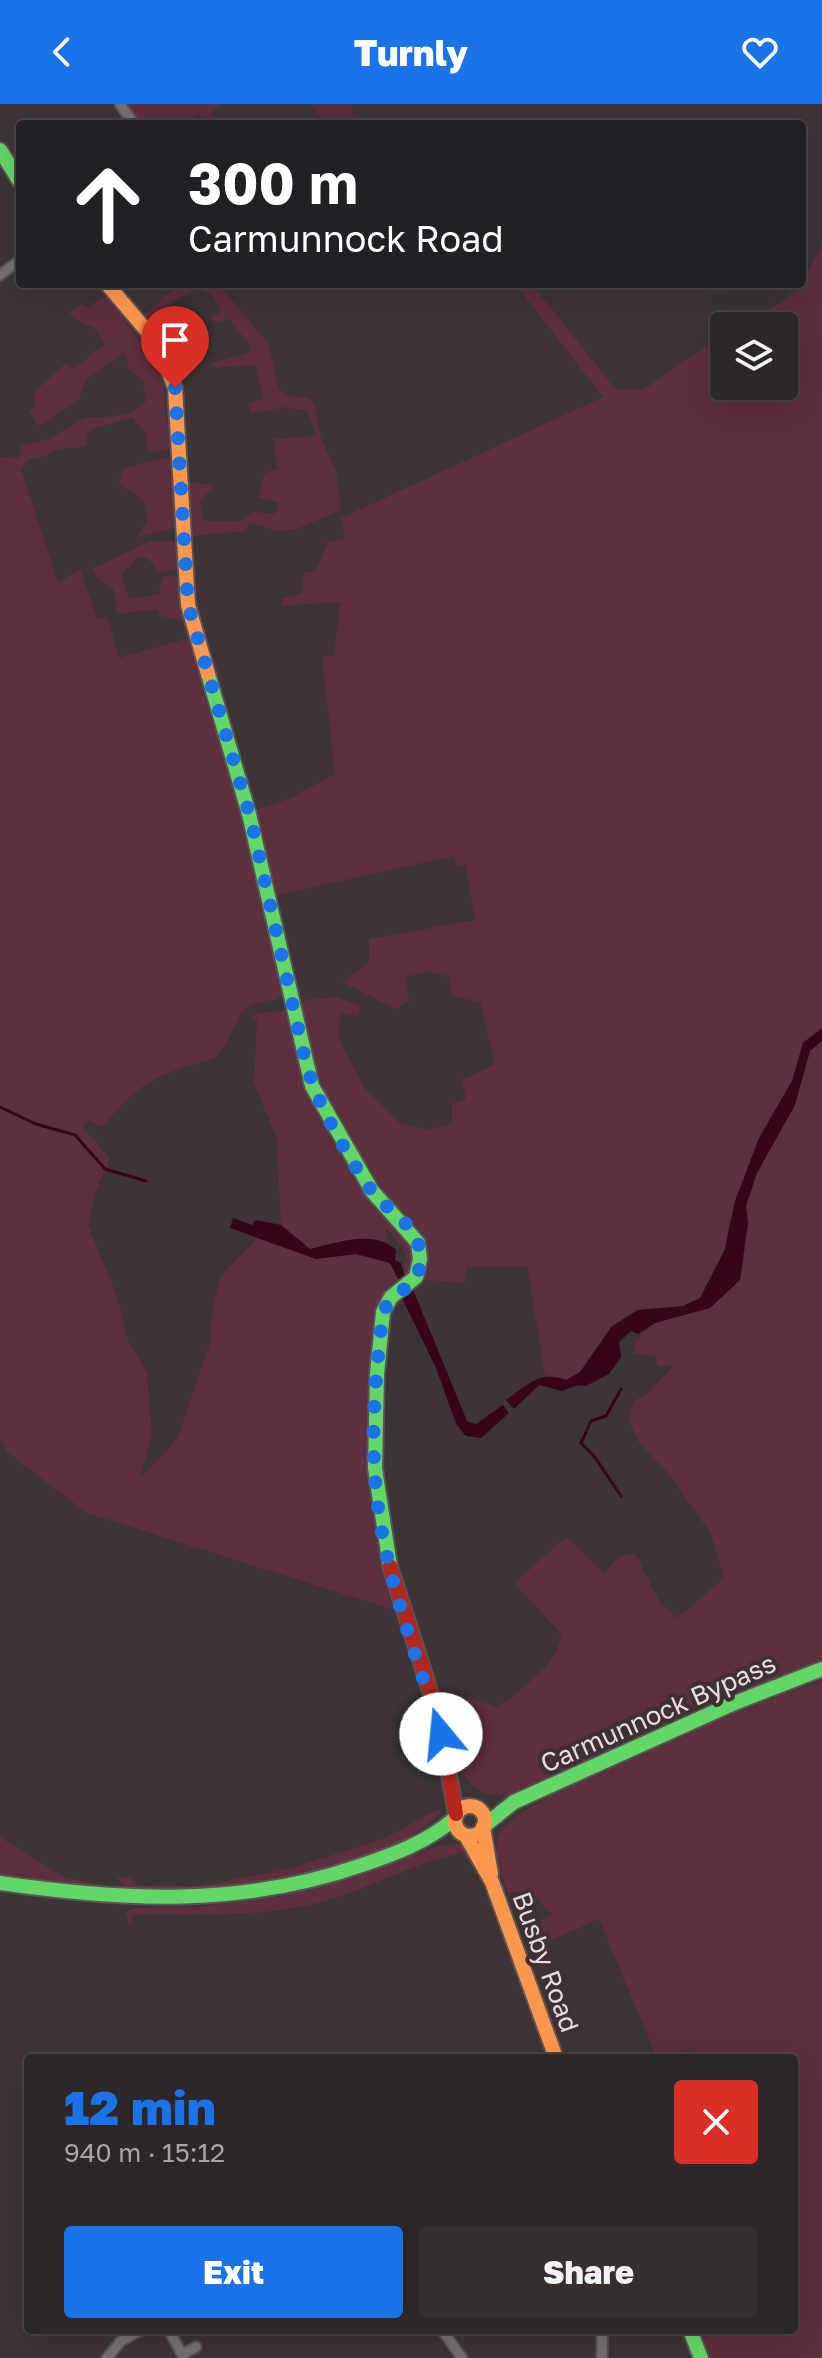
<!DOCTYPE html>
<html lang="en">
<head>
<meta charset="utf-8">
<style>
	body { margin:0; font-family:"Golos Text",sans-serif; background:#352f30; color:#f1f3f6; height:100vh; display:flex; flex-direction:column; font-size:30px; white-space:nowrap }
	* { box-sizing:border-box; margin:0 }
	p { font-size:26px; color:#a7a5a8 }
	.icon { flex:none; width:44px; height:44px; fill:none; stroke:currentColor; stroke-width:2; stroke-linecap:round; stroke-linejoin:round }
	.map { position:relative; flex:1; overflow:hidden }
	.drawer { position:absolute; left:24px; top:1950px; width:774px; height:280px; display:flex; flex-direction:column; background:#2d2728; border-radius:8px; box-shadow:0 8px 32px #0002,0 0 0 2px #484445 }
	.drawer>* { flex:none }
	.hud { position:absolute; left:16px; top:16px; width:790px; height:168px; border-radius:8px; box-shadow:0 8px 32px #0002,0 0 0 2px #484445; background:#202124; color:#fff; overflow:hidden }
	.buttons { position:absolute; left:710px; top:208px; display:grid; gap:16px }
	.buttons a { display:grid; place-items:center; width:88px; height:88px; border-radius:8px; background:#2d2728; box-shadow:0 8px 32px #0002,0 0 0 2px #484445; font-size:40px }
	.pin { position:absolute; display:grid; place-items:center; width:68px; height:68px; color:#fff; margin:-82px -34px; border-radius:50% 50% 50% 0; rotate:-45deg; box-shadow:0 0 8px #0007 }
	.pin .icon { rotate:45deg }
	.me { position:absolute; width:88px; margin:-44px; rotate:343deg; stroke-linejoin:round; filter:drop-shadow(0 0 6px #0008) }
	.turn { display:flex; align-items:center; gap:28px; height:168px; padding:0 40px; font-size:36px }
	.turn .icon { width:104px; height:104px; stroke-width:2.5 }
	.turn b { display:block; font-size:56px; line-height:68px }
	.round { display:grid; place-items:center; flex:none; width:84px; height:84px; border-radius:8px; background:#352f30 }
	.summary { display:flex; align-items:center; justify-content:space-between; height:136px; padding:0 40px }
	h1 { font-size:48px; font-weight:800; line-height:60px; color:#1a73e8 }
	.action { display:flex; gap:16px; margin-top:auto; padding:16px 40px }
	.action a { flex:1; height:92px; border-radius:8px; background:#1a73e8; color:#fff; font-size:32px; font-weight:800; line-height:92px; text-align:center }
	.action a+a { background:#352f30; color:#f1f3f6 }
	header { display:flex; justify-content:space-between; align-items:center; height:104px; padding:0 40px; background:#1a73e8; color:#fff; font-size:36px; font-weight:800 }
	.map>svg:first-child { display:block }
	.green { fill:#5e2f3d }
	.water { fill:#370519 }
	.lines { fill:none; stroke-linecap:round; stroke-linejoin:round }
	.stream { stroke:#370519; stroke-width:3 }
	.street-casing { stroke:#5a5254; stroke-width:13 }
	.fast-casing { stroke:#5a5254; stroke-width:18 }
	.slow-casing { stroke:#5a5254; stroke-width:18 }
	.jam-casing { stroke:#5a5254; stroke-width:18 }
	.street { stroke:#777071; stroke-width:9 }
	.fast { stroke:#63d668; stroke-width:14 }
	.slow { stroke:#ff974d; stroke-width:14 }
	.jam { stroke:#b3261e; stroke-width:14 }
	.route { stroke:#1a73e8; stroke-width:14; stroke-dasharray:0 25.2 }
	.labels { text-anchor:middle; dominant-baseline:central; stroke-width:8; stroke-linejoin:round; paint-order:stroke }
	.street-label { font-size:26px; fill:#e7dcdf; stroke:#3f3034 }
</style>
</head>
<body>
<header><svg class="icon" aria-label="back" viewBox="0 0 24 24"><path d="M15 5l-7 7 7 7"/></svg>Turnly<svg class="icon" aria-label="heart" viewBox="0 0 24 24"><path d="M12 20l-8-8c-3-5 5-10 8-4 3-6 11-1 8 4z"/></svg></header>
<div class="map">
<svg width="822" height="2254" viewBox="0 0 822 2254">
	<rect width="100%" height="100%" fill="#3c3435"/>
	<!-- green -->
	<path class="green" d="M 124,0 L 222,0 L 210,8 L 216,20 L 197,10 L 185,20 L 139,20 Z
		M 311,0 L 351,0 L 354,20 L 314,20 L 321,13 Z
		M 822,141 L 822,924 L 803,939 L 792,977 L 759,1034 L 729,1119 L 725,1145 L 700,1194 L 683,1202 L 638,1206 L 612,1222 L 580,1268 L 566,1276 L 545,1271 L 527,1162 L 467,1163 L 465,1179 L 425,1176 L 404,1169 L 405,1148 L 386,1123 L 387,1138 L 371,1135 L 310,1145 L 281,1121 L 277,1036 L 254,979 L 257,915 L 249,914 L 258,909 L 289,906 L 306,986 L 316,980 L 298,897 L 335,893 L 360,901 L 359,912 L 340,909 L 339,936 L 366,986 L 401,1020 L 428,1026 L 452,1020 L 452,1000 L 466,995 L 462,976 L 495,960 L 480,898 L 451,892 L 449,873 L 428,867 L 406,873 L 409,896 L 395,905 L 343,878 L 369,858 L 369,835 L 475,816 L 465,760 L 457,762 L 454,752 L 277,791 L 255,706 L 289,695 L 335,670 L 322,553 L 334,552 L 340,498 L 282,502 L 282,494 L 302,489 L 304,468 L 316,467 L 328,438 L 345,434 L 341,414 L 603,293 L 515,180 L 532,180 L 616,286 L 643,286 L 724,230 L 724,282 L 784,282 L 784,222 L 735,222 L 781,199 L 802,180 Z
		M 179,180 L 218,180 L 268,239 L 279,286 L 287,292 L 308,294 L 315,302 L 321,334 L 336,366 L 341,406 L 297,425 L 278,427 L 249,419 L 246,427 L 193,432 L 189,378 L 214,381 L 200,398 L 204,417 L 240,417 L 254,408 L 275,410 L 279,398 L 258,394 L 264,370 L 277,365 L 273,335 L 316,332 L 308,307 L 287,303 L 251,309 L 248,299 L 264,295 L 255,262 L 212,263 L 212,260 L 249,248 L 250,241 L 229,215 L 213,219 L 211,214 L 221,208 C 218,196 210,188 198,184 L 177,195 L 148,218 L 144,211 Z
		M 107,191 L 153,256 L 163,280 L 170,344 L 151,349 L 146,342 L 146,330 L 132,313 L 92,325 L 87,329 L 87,341 C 76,347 71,342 61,345 C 48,348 44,355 29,355 L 21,365 L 58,479 L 80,465 L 97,515 L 107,512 L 119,554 L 189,534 C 219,652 269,769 281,891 L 276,896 C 227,899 243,926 215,954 C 155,972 144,974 102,1023 L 89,1016 L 82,1023 L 110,1054 L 96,1087 L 88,1121 L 117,1192 L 127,1234 L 147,1269 L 152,1329 L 140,1375 L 177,1335 L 210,1239 L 210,1218 L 220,1173 L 258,1133 L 316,1155 L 356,1150 L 390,1159 L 400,1179 L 387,1186 L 375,1207 L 367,1344 L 372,1410 L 397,1507 L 87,1409 L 6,1347 L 0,1332 L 0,353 L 19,354 L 22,341 L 49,335 L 86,313 C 103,315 135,312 146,297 L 143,277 L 130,266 L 124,249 L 87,274 L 78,297 L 38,322 L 29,307 L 36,302 L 33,289 L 66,259 L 74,265 L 105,240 L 93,222 L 84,221 L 69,209 L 80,200 L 88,203 Z
		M 171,352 L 176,424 L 137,433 L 148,416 L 143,396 L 119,378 L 122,365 Z
		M 150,437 L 177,437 L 179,465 L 158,469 L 148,454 L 137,454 L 122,471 L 129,495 L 159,490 L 162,474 L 169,471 L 180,474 L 186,518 L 161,512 L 157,505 L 117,510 L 113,483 L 100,477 L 93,467 L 94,464 Z
		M 822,937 L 822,1555 L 696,1605 L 510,1690 C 456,1700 453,1640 442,1600 L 469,1593 L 498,1604 C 521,1583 559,1562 561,1530 L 514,1479 L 566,1433 L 604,1469 L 620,1452 L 635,1449 L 660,1499 L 677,1514 L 724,1474 L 711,1430 L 670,1371 L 637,1336 L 629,1315 L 634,1297 L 649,1288 L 673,1262 L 657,1261 L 656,1252 L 634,1249 L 634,1239 L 654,1219 L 710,1204 L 740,1176 L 748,1119 L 746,1102 L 757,1069 L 795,1001 L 810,946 Z
		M 822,1577 L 822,2254 L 710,2254 L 699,2226 L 794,2226 L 794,1954 L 698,1954 L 694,1943 L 657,1954 L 599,1815 L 527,1847 L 522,1828 L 551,1810 L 531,1788 L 508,1789 C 502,1772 491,1749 499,1730 C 515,1693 772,1593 822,1577 Z
		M 444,1705 C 378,1777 222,1790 129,1788 L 117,1773 L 129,1773 L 137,1781 L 200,1782 L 292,1764 L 383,1735 L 432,1708 Z
		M 0,1733 L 64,1773 L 118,1785 L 117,1788 L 0,1772 Z
		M 462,1739 L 490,1788 L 462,1749 C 418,1758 377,1780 335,1794 C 269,1815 201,1810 133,1810 L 130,1821 L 125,1809 L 134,1804 L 196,1803 L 283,1792 L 352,1774 L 430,1744 Z"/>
	<!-- water -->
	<path class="water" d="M 822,924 L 822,937 L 810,947 L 795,1001 L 757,1069 L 746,1102 L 748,1119 L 740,1176 L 710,1204 L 655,1219 L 638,1230 L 631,1227 L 619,1238 L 621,1253 L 609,1270 L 586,1282 L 578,1281 L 562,1287 L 539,1281 L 514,1305 L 506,1296 C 527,1281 540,1266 566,1276 L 580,1268 L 612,1222 L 638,1206 L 683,1202 L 700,1194 L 725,1145 L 735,1097 L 759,1034 L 792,977 L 803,939 Z
		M 233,1114 L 252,1121 L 256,1116 L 281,1121 L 310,1145 C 337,1139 373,1125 396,1146 L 395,1156 L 401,1159 L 406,1176 L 400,1179 L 390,1159 L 356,1150 L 316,1155 L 230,1124 Z
		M 412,1183 L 467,1317 L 476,1320 L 503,1301 L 509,1309 L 481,1334 L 466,1332 L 456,1320 L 436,1264 L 401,1192 Z"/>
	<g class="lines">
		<!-- stream -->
		<path class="stream" d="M 0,1003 L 36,1020 L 75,1031 L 105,1065 L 146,1077
			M 621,1285 L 606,1312 L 591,1317 L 581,1339 L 594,1352 L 621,1392"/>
		<!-- street casing -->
		<g class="street-casing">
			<path id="street" d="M 120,0 L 134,20
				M 0,171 L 20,156
				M 169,2226 L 184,2254
				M 442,2226 L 462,2254
				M 602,2226 L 602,2254
				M 182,2250 L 196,2243
				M 107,2254 L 121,2237 L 141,2226"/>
		</g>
		<!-- fast casing -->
		<g class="fast-casing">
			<path id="fast" d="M 0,46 L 20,78
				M 208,570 L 249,710 L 312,982 L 372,1087 L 418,1139 L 420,1155 L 416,1173 L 391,1193 L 383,1208 L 377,1270 L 375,1364 L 390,1462
				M 484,1722 L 514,1698 L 732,1600 L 822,1565
				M 0,1779 C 124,1797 242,1803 362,1761 C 395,1750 427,1738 454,1715
				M 690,2226 L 701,2254"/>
		</g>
		<!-- slow casing -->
		<g class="slow-casing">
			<path id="slow" d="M 107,180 L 157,239 L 175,284 L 188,501 L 208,570
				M455 1717a15 15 0 1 1 30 0a15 15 0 1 1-30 0Z
				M 483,1723 L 491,1770
				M 466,1732 L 492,1778 L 556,1954"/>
		</g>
		<!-- jam casing -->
		<g class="jam-casing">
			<path id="jam" d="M 390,1462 L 439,1615 L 456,1710"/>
		</g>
		<!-- street -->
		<use href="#street" class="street"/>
		<!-- fast -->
		<use href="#fast" class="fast"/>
		<!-- slow -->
		<use href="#slow" class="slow"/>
		<!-- jam -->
		<use href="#jam" class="jam"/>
	</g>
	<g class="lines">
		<!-- route -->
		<path class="route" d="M 175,284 L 188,501 L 251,716 L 306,960 C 319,1003 345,1048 371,1086 C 383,1103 409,1116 417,1136 C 420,1145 421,1157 419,1166 C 414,1183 391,1191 383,1208 C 376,1265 370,1328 376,1386 C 384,1469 416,1550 441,1630"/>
	</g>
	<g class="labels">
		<!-- street labels -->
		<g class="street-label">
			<text transform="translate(658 1609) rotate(-24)">Carmunnock Bypass</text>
			<text transform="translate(546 1858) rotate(70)">Busby Road</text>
		</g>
	</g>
</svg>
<div class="buttons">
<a><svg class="icon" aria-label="layers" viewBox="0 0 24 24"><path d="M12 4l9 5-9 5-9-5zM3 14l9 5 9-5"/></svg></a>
</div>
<div class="pin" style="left:175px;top:284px;background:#d93025"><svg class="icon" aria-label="arrive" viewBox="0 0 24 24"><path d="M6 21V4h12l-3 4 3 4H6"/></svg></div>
<svg class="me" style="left:441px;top:1630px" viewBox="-20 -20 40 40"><circle r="19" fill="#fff"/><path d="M0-13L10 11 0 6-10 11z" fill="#1a73e8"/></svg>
<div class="hud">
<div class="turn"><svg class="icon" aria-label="ahead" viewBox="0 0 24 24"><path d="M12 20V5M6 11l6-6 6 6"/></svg><div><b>300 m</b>Carmunnock Road</div></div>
</div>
<section class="drawer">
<div class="summary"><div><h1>12 min</h1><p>940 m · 15:12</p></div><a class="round" style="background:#d93025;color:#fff"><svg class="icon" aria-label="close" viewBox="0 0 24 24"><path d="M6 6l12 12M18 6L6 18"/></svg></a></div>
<div class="action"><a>Exit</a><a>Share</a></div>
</section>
</div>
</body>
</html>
